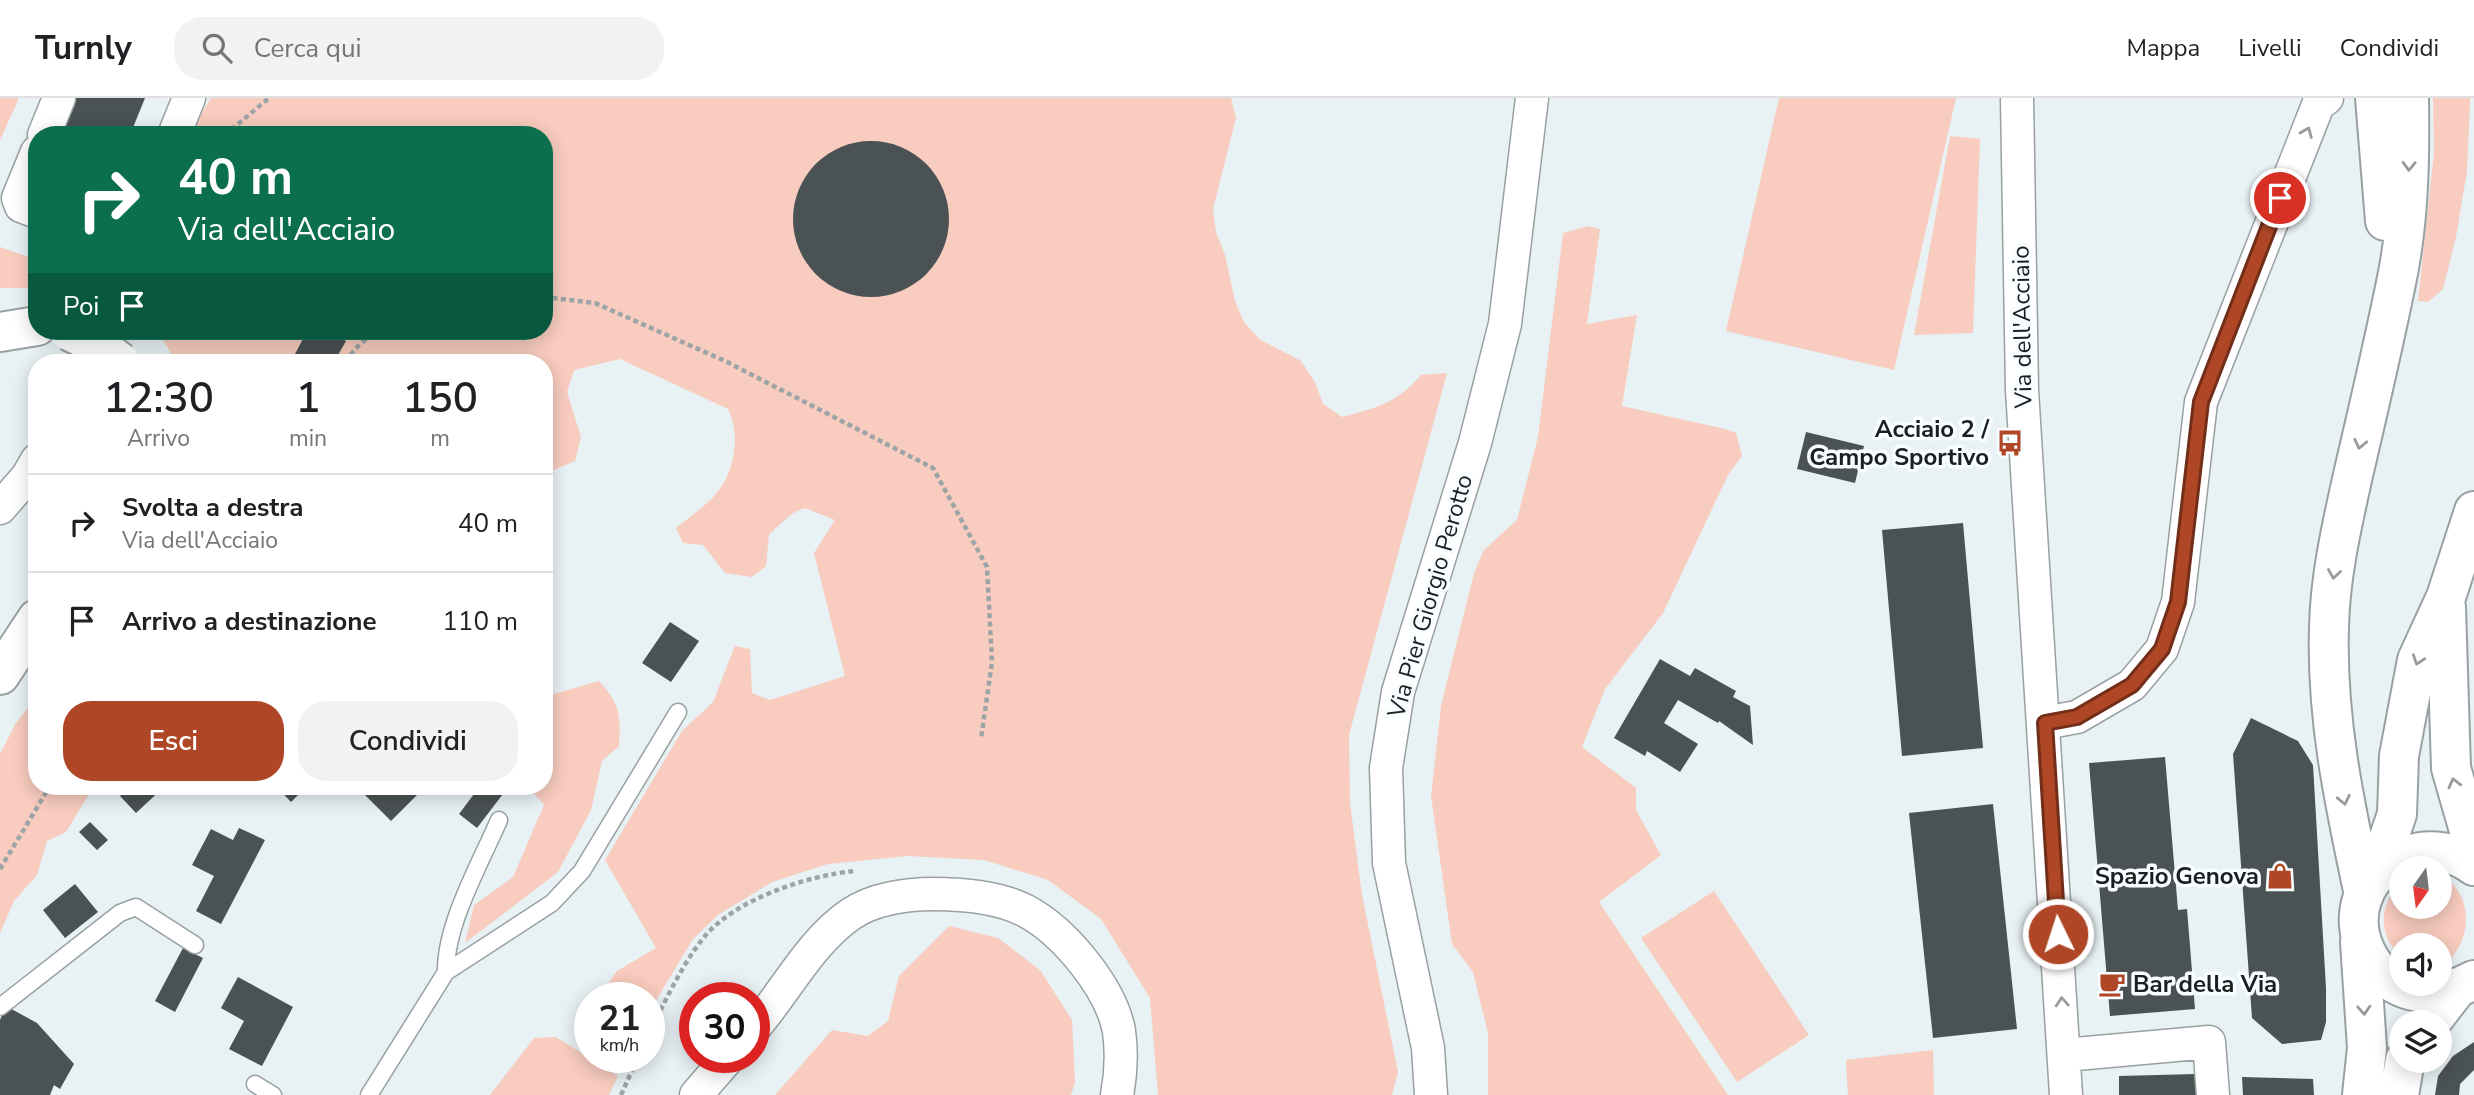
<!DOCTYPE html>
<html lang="it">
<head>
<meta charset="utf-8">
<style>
	body { margin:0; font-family:"Nunito Sans",sans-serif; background:#f2f2f2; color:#202124; height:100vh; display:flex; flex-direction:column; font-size:26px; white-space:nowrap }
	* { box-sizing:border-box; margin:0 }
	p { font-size:23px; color:#757577 }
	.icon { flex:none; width:38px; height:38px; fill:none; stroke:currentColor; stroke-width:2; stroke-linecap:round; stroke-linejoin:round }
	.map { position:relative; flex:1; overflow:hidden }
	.panel { position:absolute; left:28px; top:256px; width:525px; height:441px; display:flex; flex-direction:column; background:#fff; border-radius:28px; box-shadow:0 4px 18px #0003 }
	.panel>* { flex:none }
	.banner { position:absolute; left:28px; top:28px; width:525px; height:214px; border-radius:28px; box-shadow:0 4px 18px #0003; background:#0b6e4f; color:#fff; overflow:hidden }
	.needle { width:46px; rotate:194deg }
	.fabs { position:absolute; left:2389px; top:758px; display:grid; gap:14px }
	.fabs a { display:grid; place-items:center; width:63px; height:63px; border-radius:50%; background:#fff; box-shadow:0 4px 18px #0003; font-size:35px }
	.speed { position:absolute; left:574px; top:884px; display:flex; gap:14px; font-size:35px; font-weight:700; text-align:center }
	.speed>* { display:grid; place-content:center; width:91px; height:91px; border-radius:50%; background:#fff; box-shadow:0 4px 18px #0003; line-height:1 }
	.speed small { font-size:18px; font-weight:400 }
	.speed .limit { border:10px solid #d22; background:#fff; color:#111 }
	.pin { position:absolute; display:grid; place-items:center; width:60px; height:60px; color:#fff; margin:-30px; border:4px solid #fff; border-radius:50%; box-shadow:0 2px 7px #0007 }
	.me { position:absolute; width:77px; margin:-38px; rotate:356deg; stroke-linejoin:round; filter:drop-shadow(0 0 5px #0008) }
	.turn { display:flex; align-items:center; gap:24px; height:147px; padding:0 35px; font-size:32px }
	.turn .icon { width:91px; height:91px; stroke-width:2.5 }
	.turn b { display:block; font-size:49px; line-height:60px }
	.then { display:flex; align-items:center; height:66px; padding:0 35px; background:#0003; gap:14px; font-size:26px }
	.eta { display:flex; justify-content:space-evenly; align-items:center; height:119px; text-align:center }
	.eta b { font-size:42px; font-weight:600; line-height:49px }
	.primary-button { display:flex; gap:14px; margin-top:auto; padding:14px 35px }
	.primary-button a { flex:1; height:80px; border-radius:28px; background:#af4727; color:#fff; font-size:28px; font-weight:600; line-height:80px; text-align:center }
	.primary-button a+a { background:#f2f2f2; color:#202124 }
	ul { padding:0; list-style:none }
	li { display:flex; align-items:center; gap:21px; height:98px; padding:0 35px; border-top:2px solid #e0e0e0 }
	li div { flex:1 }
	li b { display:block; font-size:26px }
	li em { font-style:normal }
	header { display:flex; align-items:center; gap:42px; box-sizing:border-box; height:98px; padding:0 35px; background:#fff; border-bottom:2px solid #e0e0e0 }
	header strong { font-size:33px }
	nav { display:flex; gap:38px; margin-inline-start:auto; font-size:24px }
	.search { width:490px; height:63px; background:#f2f2f2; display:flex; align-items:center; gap:18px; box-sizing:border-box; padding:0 24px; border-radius:28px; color:#757577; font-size:26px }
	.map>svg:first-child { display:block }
	.green { fill:#f8ccbe }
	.building { fill:#4b5254 }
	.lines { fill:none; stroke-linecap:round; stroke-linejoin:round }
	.service-casing { stroke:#98a0a3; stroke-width:19 }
	.minor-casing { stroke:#98a0a3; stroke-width:35 }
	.tertiary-casing { stroke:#98a0a3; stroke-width:42 }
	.secondary-casing { stroke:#98a0a3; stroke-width:42 }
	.primary-casing { stroke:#98a0a3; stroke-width:42 }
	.trunk-casing { stroke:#98a0a3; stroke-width:42 }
	.path { stroke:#9da4a6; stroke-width:4.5; stroke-dasharray:5 3.5; stroke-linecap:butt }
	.service { stroke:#fff; stroke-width:16 }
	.minor { stroke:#fff; stroke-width:32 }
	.tertiary { stroke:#fff; stroke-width:38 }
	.secondary { stroke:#fff; stroke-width:38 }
	.primary { stroke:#fff; stroke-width:38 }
	.trunk { stroke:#fff; stroke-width:38 }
	.tertiary-bridge-casing { stroke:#98a0a3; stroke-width:42; stroke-linecap:butt }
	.tertiary-bridge { stroke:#fff; stroke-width:38 }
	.oneway { stroke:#999a9b }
	.route-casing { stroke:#722e19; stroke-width:18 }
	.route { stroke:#af4727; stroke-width:12 }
	.labels { text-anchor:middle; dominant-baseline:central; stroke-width:7; stroke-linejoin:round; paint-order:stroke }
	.street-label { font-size:24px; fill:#1c1f20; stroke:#f8fdff }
	.poi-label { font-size:24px; font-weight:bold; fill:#1c1f20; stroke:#f8fdff; text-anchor:end }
</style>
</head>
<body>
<header>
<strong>Turnly</strong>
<div class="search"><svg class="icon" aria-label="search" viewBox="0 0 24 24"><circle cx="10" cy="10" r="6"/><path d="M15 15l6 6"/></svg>Cerca qui</div>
<nav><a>Mappa</a><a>Livelli</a><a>Condividi</a></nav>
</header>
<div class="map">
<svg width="2474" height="997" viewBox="0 0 2474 997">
	<rect width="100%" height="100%" fill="#e8f1f4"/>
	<!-- green -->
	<path class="green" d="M 0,0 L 19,0 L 0,42 Z
		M 211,0 L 1231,0 L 1236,20 L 1213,111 L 1216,134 L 1225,157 L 1235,203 L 1244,224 L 1259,241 L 1301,263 L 1315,284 L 1323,306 L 1342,319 C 1377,310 1398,304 1421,277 L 1447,275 L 1349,637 L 1350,705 L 1362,797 L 1398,974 L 1392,997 L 1158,997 L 1150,900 L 1101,821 L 1048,782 L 984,762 L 908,758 L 828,766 L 772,784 L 718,817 L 693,841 L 649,914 L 649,900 L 620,899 L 605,890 L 617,873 L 656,850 L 605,762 L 682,633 L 713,604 L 735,548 L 750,551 L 752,595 L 770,602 L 845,578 L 814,455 L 835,422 L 805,410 L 793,415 L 769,436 L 766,468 L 752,479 L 725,475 L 703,447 L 683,445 L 676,430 C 688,420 703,410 714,398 C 735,376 741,337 728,311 L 620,261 L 574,272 L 567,294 L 581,339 L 575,363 L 554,372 L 544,371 L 544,264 L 176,264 L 162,240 L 166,233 L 544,233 L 544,37 L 193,37 L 198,21 Z
		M 1779,0 L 1956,0 L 1894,272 L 1726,233 Z
		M 2433,0 L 2470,0 L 2470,4 L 2467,73 L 2456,139 L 2443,191 L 2428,204 L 2418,203 L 2434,54 Z
		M 1950,38 L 1980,41 L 1973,235 L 1914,237 Z
		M 1589,128 L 1600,131 L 1587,226 L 1637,217 L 1622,308 L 1725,331 L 1736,335 L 1742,358 L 1728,377 L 1663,515 L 1605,591 L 1582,649 L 1636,690 L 1636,712 L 1661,757 L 1599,804 L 1728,997 L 1488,997 L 1488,935 L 1473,874 L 1452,846 L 1431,698 L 1441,608 L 1474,475 L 1484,452 L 1517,422 L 1538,339 L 1563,135 Z
		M 0,149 L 37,162 L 37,190 L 0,190 Z
		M 599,583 C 620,606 621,617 619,648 L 602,663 L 591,712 L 558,774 L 465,845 L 474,807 L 513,779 L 544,707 L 527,688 L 544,688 L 544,593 L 554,596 Z
		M 37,598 L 37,688 L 94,688 L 66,734 L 47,743 L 37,777 L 14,803 L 0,835 L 0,656 L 16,625 Z
		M 2440,777 C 2474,793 2474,845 2443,867 L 2440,867 L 2440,847 L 2401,847 L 2401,858 C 2378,838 2378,806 2401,785 L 2401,808 L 2440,808 Z
		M 1714,793 L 1809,937 L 1737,984 L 1641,840 Z
		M 949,828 L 998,840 L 1040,872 L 1072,922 L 1075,984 L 1071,997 L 775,997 L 832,932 L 868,938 L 888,923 L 899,878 Z
		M 556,939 L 618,978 L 609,997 L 490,997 L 534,940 Z
		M 1933,952 L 1934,997 L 1848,997 L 1846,962 Z"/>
	<!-- building -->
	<path class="building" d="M 69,0 L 145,0 L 130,37 L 54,37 Z
		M793 121a78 78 0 1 1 156 0a78 78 0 1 1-156 0Z
		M 307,233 L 327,233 L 346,243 L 334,264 L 311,264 L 295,256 Z
		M 1806,334 L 1864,348 L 1855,385 L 1797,371 Z
		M 1963,425 L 1983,650 L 1902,658 L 1882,432 Z
		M 670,524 L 699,543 L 671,584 L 642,565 Z
		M 1660,561 L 1690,578 L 1695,570 L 1736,593 L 1733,599 L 1750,608 L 1753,647 L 1719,623 L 1718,625 L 1678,602 L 1664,625 L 1698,646 L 1680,674 L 1647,653 L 1645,658 L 1614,640 Z
		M 2251,620 L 2298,643 L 2313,667 L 2326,890 L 2326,924 L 2321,942 L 2282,946 L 2252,920 L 2233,656 Z
		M 2165,659 L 2178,812 L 2187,811 L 2195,911 L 2110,918 L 2089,665 Z
		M 131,688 L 165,688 L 136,715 L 120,698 Z
		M 276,688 L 307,688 L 291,704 Z
		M 356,688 L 409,688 L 418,696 L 391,723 Z
		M 480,688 L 509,688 L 477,730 L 459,716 Z
		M 1993,706 L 2017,931 L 1933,940 L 1909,715 Z
		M 90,724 L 108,742 L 97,752 L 79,734 Z
		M 239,730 L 265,742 L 221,826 L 196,813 L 214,778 L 192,767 L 211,731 L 233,742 Z
		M 75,786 L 98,814 L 65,840 L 43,812 Z
		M 183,850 L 203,860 L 175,914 L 155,903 Z
		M 238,879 L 293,909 L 262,968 L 229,951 L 244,923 L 221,910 Z
		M 6,908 L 37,925 L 74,966 L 60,991 L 54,987 L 50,997 L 0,997 L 0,922 Z
		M 2474,944 L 2474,972 L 2460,986 L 2459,997 L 2435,997 L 2438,978 L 2453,958 Z
		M 2196,976 L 2197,997 L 2119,997 L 2119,978 Z
		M 2242,979 L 2313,981 L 2314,997 L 2243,997 Z"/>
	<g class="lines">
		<!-- service casing -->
		<g class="service-casing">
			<path id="service" d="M 446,874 C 445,827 480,766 499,722
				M 0,909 L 120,815 L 136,809 L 195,847
				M 255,986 L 273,997
				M 369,997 L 446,874 L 552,805 L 582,773 L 678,614"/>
		</g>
		<!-- minor casing -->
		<g class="minor-casing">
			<path id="minor" d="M 2017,0 L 2022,292 L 2066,997
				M 44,37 L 59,0
				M 174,37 L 189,0
				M 37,54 L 18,100 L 21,108 L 37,114
				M 0,410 L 27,379 L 37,362
				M 2044,625 L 2077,619 L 2132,587 L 2162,551 L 2178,504 L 2201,304 L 2318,7 L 2327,0
				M 754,930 C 786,893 810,844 851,816 C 873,801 906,796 933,796 C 963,796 999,799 1026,813 C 1065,834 1111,890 1119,933 C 1122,955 1121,976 1117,997
				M 2065,957 L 2209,944 L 2213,997
				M 696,997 L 729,959
				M 1431,997 L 1428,950 L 1389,765 L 1386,670 L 1398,594 L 1475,345 L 1505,226 L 1532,0"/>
		</g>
		<!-- tertiary casing -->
		<g class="tertiary-casing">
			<path id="tertiary" d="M 0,234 L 37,228
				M 0,577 L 37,521"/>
		</g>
		<!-- secondary casing -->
		<g class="secondary-casing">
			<path id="secondary" d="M 2360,844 L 2367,950 L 2362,997
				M 2431,924 L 2455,893
				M 2399,997 L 2405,962"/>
		</g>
		<!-- primary casing -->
		<g class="primary-casing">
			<path id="primary" d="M 2446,509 L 2451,670 L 2474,750
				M 2474,768 C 2455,754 2431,749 2408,757 C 2310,793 2372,938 2474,882
				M 2376,777 L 2397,716 L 2399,658 L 2417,562 L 2446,499 L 2474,413"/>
		</g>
		<!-- trunk casing -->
		<g class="trunk-casing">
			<path id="trunk" d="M 2375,0 L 2385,123
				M 2364,797 C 2345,708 2326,621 2329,529 C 2330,478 2342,427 2353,377 C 2368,313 2383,249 2396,185 C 2409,124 2410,62 2409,0"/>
		</g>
		<!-- path -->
		<path class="path" d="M 225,37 L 269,0
			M 544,199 L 595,205 L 725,263 L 933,370 L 987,469 L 992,564 L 981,641
			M 346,264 L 355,251 L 375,233
			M 0,771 L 50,688
			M 649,935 C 666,902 682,866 705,838 C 736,801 809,777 855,773
			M 621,997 L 638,959"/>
		<!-- service -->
		<use href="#service" class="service"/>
		<!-- minor -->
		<use href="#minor" class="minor"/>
		<!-- tertiary -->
		<use href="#tertiary" class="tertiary"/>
		<!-- secondary -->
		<use href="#secondary" class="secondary"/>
		<!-- primary -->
		<use href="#primary" class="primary"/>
		<!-- trunk -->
		<use href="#trunk" class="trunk"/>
		<!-- tertiary-bridge casing -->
		<g class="tertiary-bridge-casing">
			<path id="tertiary-bridge" d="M 69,233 L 98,247 L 120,264"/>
		</g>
		<!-- tertiary-bridge -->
		<use href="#tertiary-bridge" class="tertiary-bridge"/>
	</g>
	<!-- one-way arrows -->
	<defs><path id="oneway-chevron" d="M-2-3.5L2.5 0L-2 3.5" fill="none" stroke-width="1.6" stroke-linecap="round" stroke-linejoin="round" transform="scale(1.75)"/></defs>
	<g class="oneway">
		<use href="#oneway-chevron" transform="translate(2307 34) rotate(-68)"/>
		<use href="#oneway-chevron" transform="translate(2409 68) rotate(92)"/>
		<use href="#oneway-chevron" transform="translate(2360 346) rotate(102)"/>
		<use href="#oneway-chevron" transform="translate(2334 476) rotate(99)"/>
		<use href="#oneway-chevron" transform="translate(2418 562) rotate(109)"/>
		<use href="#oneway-chevron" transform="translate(2454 685) rotate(-104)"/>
		<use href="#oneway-chevron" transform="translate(2344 702) rotate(78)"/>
		<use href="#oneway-chevron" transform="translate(2062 904) rotate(-94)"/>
		<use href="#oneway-chevron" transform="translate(2364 912) rotate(87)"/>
	</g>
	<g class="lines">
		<!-- route casing -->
		<g class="route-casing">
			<path id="route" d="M 2058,836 L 2045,625 L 2077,619 L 2132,587 L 2162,551 L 2178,504 L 2201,304 L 2280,100"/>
		</g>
		<!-- route -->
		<use href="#route" class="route"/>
	</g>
	<!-- icons -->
	<defs>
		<g id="bus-bare" transform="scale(2.1)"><path d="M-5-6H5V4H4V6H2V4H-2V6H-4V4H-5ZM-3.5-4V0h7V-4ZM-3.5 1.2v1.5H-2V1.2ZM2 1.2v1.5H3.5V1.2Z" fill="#af4727" stroke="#f8fdff" stroke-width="2.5" paint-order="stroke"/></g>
		<g id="shop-bare" transform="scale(2.1)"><path d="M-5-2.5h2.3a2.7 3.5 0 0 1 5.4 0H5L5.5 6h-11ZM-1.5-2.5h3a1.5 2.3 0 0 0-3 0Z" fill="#af4727" stroke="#f8fdff" stroke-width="2.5" paint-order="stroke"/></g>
		<g id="cafe-bare" transform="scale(2.1)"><path d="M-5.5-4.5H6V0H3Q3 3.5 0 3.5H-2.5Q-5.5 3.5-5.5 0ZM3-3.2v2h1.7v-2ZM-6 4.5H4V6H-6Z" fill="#af4727" stroke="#f8fdff" stroke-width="2.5" paint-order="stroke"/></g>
	</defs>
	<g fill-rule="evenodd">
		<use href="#bus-bare" x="2010" y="345"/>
		<use href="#shop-bare" x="2280" y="778"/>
		<use href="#cafe-bare" x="2112" y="886"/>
	</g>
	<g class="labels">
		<!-- street labels -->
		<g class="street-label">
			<text transform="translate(2022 229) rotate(-91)">Via dell'Acciaio</text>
			<text transform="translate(1430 498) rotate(-74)">Via Pier Giorgio Perotto</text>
		</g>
		<!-- poi labels -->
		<g class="poi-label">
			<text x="1989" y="331">Acciaio 2 /<tspan x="1989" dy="28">Campo Sportivo</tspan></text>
			<text x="2259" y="778">Spazio Genova</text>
			<text x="2133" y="886" text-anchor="start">Bar della Via</text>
		</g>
	</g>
</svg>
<div class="fabs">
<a><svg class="needle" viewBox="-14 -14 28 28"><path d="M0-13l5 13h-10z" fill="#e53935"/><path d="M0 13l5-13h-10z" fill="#757577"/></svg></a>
<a><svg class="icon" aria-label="sound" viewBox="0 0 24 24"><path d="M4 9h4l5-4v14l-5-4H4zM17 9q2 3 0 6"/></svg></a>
<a><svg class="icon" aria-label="layers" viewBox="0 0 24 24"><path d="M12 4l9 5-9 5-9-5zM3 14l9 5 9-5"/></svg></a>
</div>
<div class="speed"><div>21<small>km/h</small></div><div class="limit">30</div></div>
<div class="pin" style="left:2280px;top:100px;background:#d93025"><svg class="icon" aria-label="arrive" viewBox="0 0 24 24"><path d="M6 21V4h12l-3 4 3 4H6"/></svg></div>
<svg class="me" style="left:2058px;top:836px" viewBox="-20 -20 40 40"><circle r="17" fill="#af4727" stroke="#fff" stroke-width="3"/><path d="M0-11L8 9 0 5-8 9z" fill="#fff"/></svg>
<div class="banner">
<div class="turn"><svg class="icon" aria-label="right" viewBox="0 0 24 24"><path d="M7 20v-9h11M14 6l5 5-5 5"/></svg><div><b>40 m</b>Via dell'Acciaio</div></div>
<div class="then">Poi<svg class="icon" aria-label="arrive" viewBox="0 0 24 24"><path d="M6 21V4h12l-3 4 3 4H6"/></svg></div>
</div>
<section class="panel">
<div class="eta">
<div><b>12:30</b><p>Arrivo</p></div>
<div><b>1</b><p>min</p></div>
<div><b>150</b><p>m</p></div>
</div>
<ul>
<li><svg class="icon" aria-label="right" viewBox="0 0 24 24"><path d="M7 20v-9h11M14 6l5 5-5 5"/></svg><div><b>Svolta a destra</b><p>Via dell'Acciaio</p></div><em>40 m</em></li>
<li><svg class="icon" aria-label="arrive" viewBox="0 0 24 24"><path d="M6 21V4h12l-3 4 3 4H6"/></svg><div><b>Arrivo a destinazione</b></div><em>110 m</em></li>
</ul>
<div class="primary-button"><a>Esci</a><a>Condividi</a></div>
</section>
</div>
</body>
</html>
